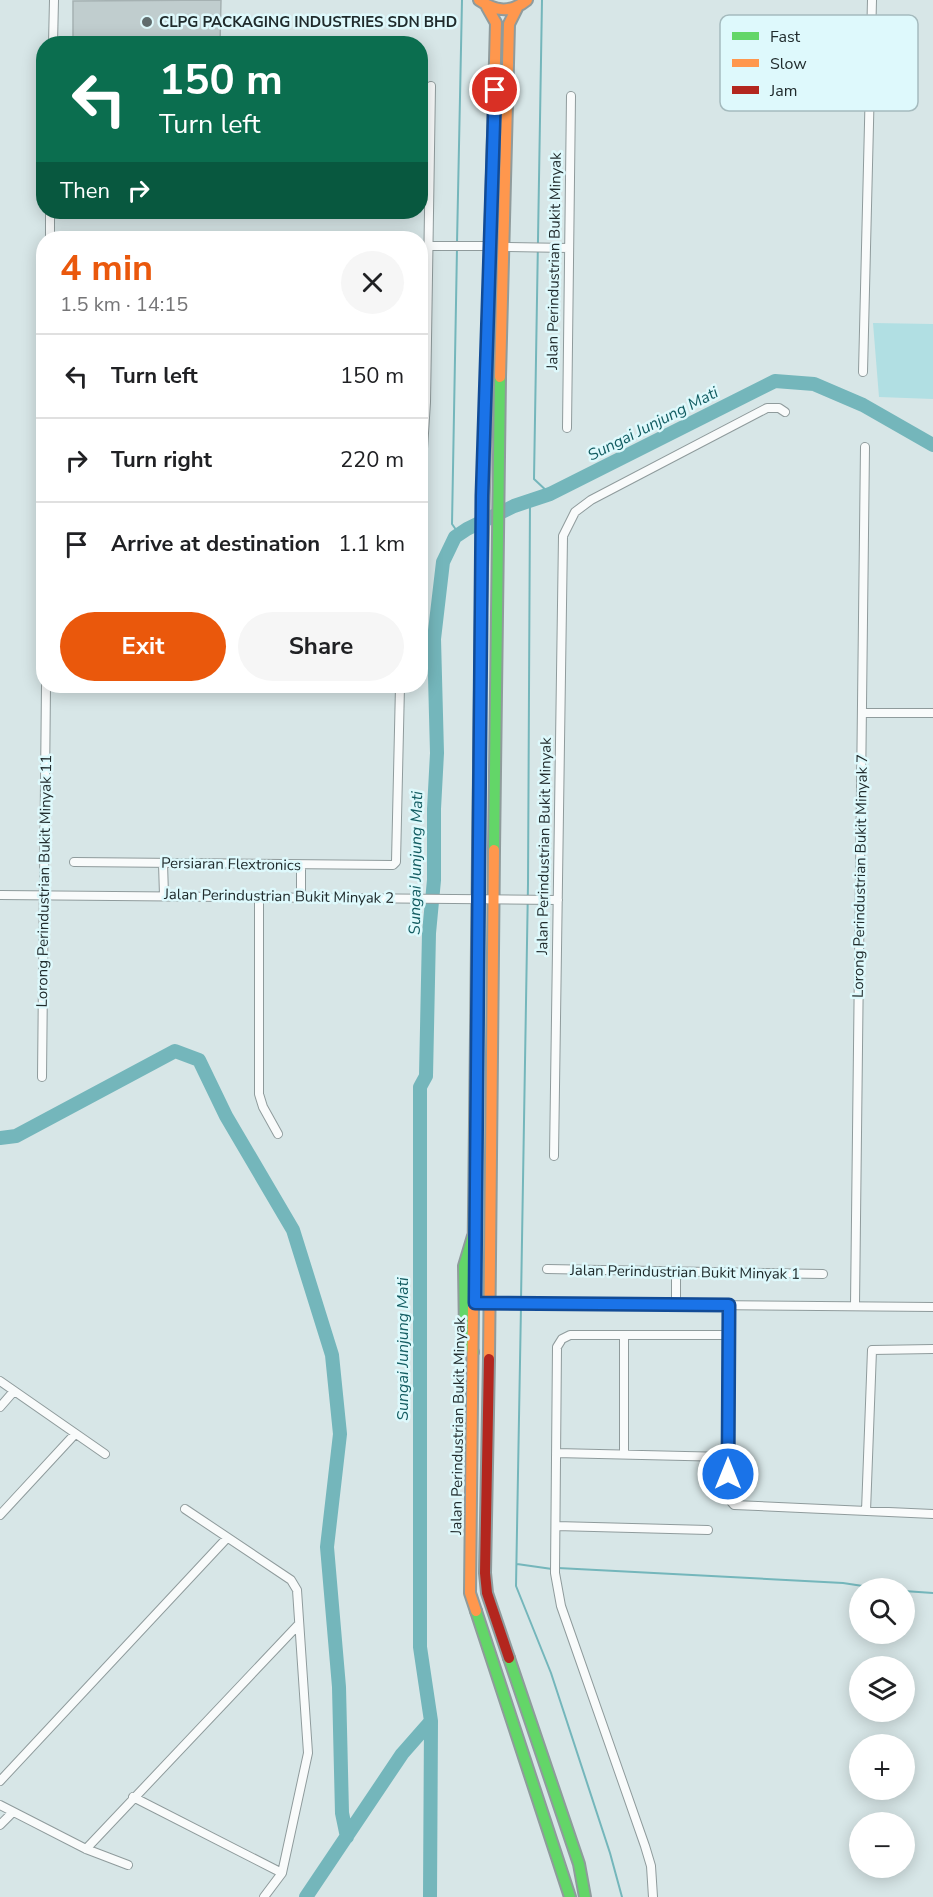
<!DOCTYPE html>
<html lang="en">
<head>
<meta charset="utf-8">
<style>
	body { margin:0; font-family:"Nunito Sans",sans-serif; background:#f6f6f6; color:#202124; height:100vh; display:flex; flex-direction:column; font-size:22px; white-space:nowrap }
	* { box-sizing:border-box; margin:0 }
	p { font-size:20px; color:#757577 }
	.icon { flex:none; width:33px; height:33px; fill:none; stroke:currentColor; stroke-width:2; stroke-linecap:round; stroke-linejoin:round }
	.map { position:relative; flex:1; overflow:hidden }
	.drawer { position:absolute; left:36px; top:231px; width:392px; height:462px; display:flex; flex-direction:column; background:#fff; border-radius:24px; box-shadow:0 3px 15px #0003 }
	.drawer>* { flex:none }
	.guide { position:absolute; left:36px; top:36px; width:392px; height:183px; border-radius:24px; box-shadow:0 3px 15px #0003; background:#0b6e4f; color:#fff; overflow:hidden }
	.buttons { position:absolute; left:849px; top:1578px; display:grid; gap:12px }
	.buttons a { display:grid; place-items:center; width:66px; height:66px; border-radius:50%; background:#fff; box-shadow:0 3px 15px #0003; font-size:30px }
	.pin { position:absolute; display:grid; place-items:center; width:51px; height:51px; color:#fff; margin:-26px; border:3px solid #fff; border-radius:50%; box-shadow:0 2px 6px #0007 }
	.me { position:absolute; width:66px; margin:-33px; rotate:0deg; stroke-linejoin:round; filter:drop-shadow(0 0 4px #0008) }
	.turn { display:flex; align-items:center; gap:21px; height:126px; padding:0 24px; font-size:27px }
	.turn .icon { width:78px; height:78px; stroke-width:2.5 }
	.turn b { display:block; font-size:42px; line-height:51px }
	.then { display:flex; align-items:center; height:57px; padding:0 24px; background:#0003; gap:12px; font-size:22px }
	.round { display:grid; place-items:center; flex:none; width:63px; height:63px; border-radius:32px; background:#f6f6f6 }
	.summary { display:flex; align-items:center; justify-content:space-between; height:102px; padding:0 24px }
	h1 { font-size:36px; font-weight:700; line-height:45px; color:#ea580c }
	.button { display:flex; gap:12px; margin-top:auto; padding:12px 24px }
	.button a { flex:1; height:69px; border-radius:36px; background:#ea580c; color:#fff; font-size:24px; font-weight:700; line-height:69px; text-align:center }
	.button a+a { background:#f6f6f6; color:#202124 }
	ul { padding:0; list-style:none }
	li { display:flex; align-items:center; gap:18px; height:84px; padding:0 24px; border-top:2px solid #e0e0e0 }
	li div { flex:1 }
	li b { display:block; font-size:22px }
	li em { font-style:normal }
	.map>svg:first-child { display:block }
	.green { fill:#b1dfe3 }
	.lines { fill:none; stroke-linecap:round; stroke-linejoin:round }
	.stream { stroke:#74b6bb; stroke-width:2 }
	.river { stroke:#74b6bb; stroke-width:14 }
	.building { fill:#c0cdce; stroke:#a5b1b2; stroke-width:1.5 }
	.street-casing { stroke:#8f9b9c; stroke-width:10 }
	.fast-casing { stroke:#8f9b9c; stroke-width:14 }
	.slow-casing { stroke:#8f9b9c; stroke-width:14 }
	.jam-casing { stroke:#8f9b9c; stroke-width:14 }
	.street { stroke:#f9fbfb; stroke-width:8 }
	.fast { stroke:#63d668; stroke-width:10 }
	.slow { stroke:#ff974d; stroke-width:10 }
	.jam { stroke:#b3261e; stroke-width:10 }
	.route-casing { stroke:#114b97; stroke-width:15 }
	.route { stroke:#1a73e8; stroke-width:10 }
	.poi-dot { fill:#606c6d; stroke:#def9fc; stroke-width:2 }
	.labels { text-anchor:middle; dominant-baseline:central; stroke-width:5; stroke-linejoin:round; paint-order:stroke }
	.poi-label { font-size:15px; font-weight:bold; fill:#202b2c; stroke:#def9fc; text-anchor:start }
	.street-label { font-size:15px; fill:#202b2c; stroke:#def9fc }
	.water-label { font-size:16px; font-style:italic; fill:#135d62; stroke:#def9fc }
	.key { fill:#def9fc; stroke:#a5bbbe; stroke-width:1.5 }
	.key-label { font-size:16px; fill:#202b2c }
</style>
</head>
<body>
<div class="map">
<svg width="933" height="1897" viewBox="0 0 933 1897">
	<rect width="100%" height="100%" fill="#d7e6e7"/>
	<!-- green -->
	<path class="green" d="M 873,323 L 933,324 L 933,399 L 879,397 Z"/>
	<g class="lines">
		<!-- stream -->
		<path class="stream" d="M 542,0 L 534,479 L 550,494
			M 457,243 L 462,0
			M 457,248 L 452,524 L 459,534
			M 521,1300 L 528,884 L 530,501
			M 521,1306 L 516,1586 L 551,1673 L 610,1853 L 622,1897
			M 517,1564 L 552,1569
			M 558,1568 L 843,1583 L 876,1588
			M 904,1591 L 933,1593"/>
		<!-- river -->
		<path class="river" d="M 0,1138 L 16,1136 L 175,1051 L 199,1060 L 226,1116 L 293,1230 L 332,1355 L 340,1434 L 327,1547 L 339,1687 L 342,1813 L 347,1837
			M 306,1897 L 402,1754 L 431,1721
			M 430,1897 L 431,1721 L 420,1647 L 420,1087 L 426,1076 L 429,933 L 434,880 L 434,809 L 437,753 L 434,639 L 443,562 L 455,537 L 467,529 L 514,506 L 550,494 L 775,381 L 814,384 L 863,405 L 933,445"/>
	</g>
	<!-- building -->
	<path class="building" d="M 221,0 L 220,44 L 73,44 L 73,1 Z"/>
	<g class="lines">
		<!-- street casing -->
		<g class="street-casing">
			<path id="street" d="M 53,44 L 54,0
				M 50,238 L 50,212
				M 428,246 L 491,246
				M 505,247 L 569,248
				M 863,372 L 872,0
				M 567,428 L 571,96
				M 420,495 L 426,402 L 431,86
				M 862,713 L 933,713
				M 74,862 L 393,865 L 396,862 L 400,686
				M 163,863 L 164,895
				M 301,865 L 301,897
				M 0,895 L 558,900
				M 259,896 L 259,1094 L 263,1107 L 278,1134
				M 42,1077 L 46,686
				M 554,1156 L 563,536 L 575,512 L 591,500 L 767,408 L 779,408 L 785,412
				M 547,1269 L 823,1274
				M 676,1272 L 676,1303
				M 475,1303 L 933,1307
				M 729,1305 L 728,1498 L 734,1505 L 933,1514
				M 855,1305 L 865,447
				M 0,1381 L 105,1454
				M 0,1407 L 14,1391
				M 556,1453 L 728,1457
				M 624,1454 L 624,1335
				M 185,1509 L 291,1580 L 297,1590 L 308,1753 L 282,1873 L 264,1897
				M 866,1511 L 872,1350 L 933,1349
				M 0,1515 L 75,1434
				M 556,1526 L 708,1530
				M 0,1781 L 227,1538
				M 133,1797 L 282,1873
				M 0,1805 L 86,1849 L 128,1865
				M 0,1825 L 13,1812
				M 86,1849 L 299,1624
				M 653,1897 L 651,1866 L 645,1846 L 561,1606 L 555,1573 L 557,1347 L 562,1339 L 570,1335 L 729,1335"/>
		</g>
		<!-- fast casing -->
		<g class="fast-casing">
			<path id="fast" d="M 481,609 L 488,324
				M 494,850 L 500,377
				M 473,1236 L 464,1266 L 465,1334 L 473,1352
				M 473,1303 L 478,854
				M 476,1611 L 570,1897
				M 509,1658 L 579,1864 L 585,1897"/>
		</g>
		<!-- slow casing -->
		<g class="slow-casing">
			<path id="slow" d="M 479,0 C 496,12 511,13 527,0
				M 487,7 L 496,23 L 488,324
				M 500,377 L 509,24 L 517,8
				M 478,854 L 481,609
				M 473,1303 L 470,1593 L 476,1611
				M 489,1359 L 494,850"/>
		</g>
		<!-- jam casing -->
		<g class="jam-casing">
			<path id="jam" d="M 489,1359 L 485,1573 L 487,1593 L 509,1658"/>
		</g>
		<!-- street -->
		<use href="#street" class="street"/>
		<!-- fast -->
		<use href="#fast" class="fast"/>
		<!-- slow -->
		<use href="#slow" class="slow"/>
		<!-- jam -->
		<use href="#jam" class="jam"/>
	</g>
	<g class="lines">
		<!-- route casing -->
		<g class="route-casing">
			<path id="route" d="M 495,90 L 482,496 L 475,1303 L 729,1305 L 728,1474"/>
		</g>
		<!-- route -->
		<use href="#route" class="route"/>
	</g>
	<!-- markers -->
	<circle class="poi-dot" cx="147" cy="22" r="6"/>
	<g class="labels">
		<!-- poi labels -->
		<g class="poi-label">
			<text x="159" y="22">CLPG PACKAGING INDUSTRIES SDN BHD</text>
		</g>
		<!-- street labels -->
		<g class="street-label">
			<text transform="translate(554 261) rotate(-89)">Jalan Perindustrian Bukit Minyak</text>
			<text transform="translate(544 846) rotate(-89)">Jalan Perindustrian Bukit Minyak</text>
			<text transform="translate(231 864) rotate(1)">Persiaran Flextronics</text>
			<text transform="translate(860 876) rotate(-89)">Lorong Perindustrian Bukit Minyak 7</text>
			<text transform="translate(44 881) rotate(-89)">Lorong Perindustrian Bukit Minyak 11</text>
			<text transform="translate(279 896) rotate(1)">Jalan Perindustrian Bukit Minyak 2</text>
			<text transform="translate(685 1272) rotate(1)">Jalan Perindustrian Bukit Minyak 1</text>
			<text transform="translate(458 1426) rotate(-89)">Jalan Perindustrian Bukit Minyak</text>
		</g>
		<!-- water labels -->
		<g class="water-label">
			<text transform="translate(653 424) rotate(-27)">Sungai Junjung Mati</text>
			<text transform="translate(416 863) rotate(-89)">Sungai Junjung Mati</text>
			<text transform="translate(403 1349) rotate(-90)">Sungai Junjung Mati</text>
		</g>
	</g>
	<!-- legend -->
	<rect x="720" y="15" width="198" height="96" rx="9" class="key"/>
	<rect x="732" y="32" width="27" height="8" fill="#63d668"/>
	<rect x="732" y="59" width="27" height="8" fill="#ff974d"/>
	<rect x="732" y="86" width="27" height="8" fill="#b3261e"/>
	<g class="key-label">
		<text x="770" y="42">Fast</text>
		<text x="770" y="69">Slow</text>
		<text x="770" y="96">Jam</text>
	</g>
</svg>
<div class="buttons">
<a><svg class="icon" aria-label="search" viewBox="0 0 24 24"><circle cx="10" cy="10" r="6"/><path d="M15 15l6 6"/></svg></a>
<a><svg class="icon" aria-label="layers" viewBox="0 0 24 24"><path d="M12 4l9 5-9 5-9-5zM3 14l9 5 9-5"/></svg></a>
<a>+</a>
<a>−</a>
</div>
<div class="pin" style="left:495px;top:90px;background:#d93025"><svg class="icon" aria-label="arrive" viewBox="0 0 24 24"><path d="M6 21V4h12l-3 4 3 4H6"/></svg></div>
<svg class="me" style="left:728px;top:1474px" viewBox="-20 -20 40 40"><circle r="17" fill="#1a73e8" stroke="#fff" stroke-width="3"/><path d="M0-11L8 9 0 5-8 9z" fill="#fff"/></svg>
<div class="guide">
<div class="turn"><svg class="icon" aria-label="left" viewBox="0 0 24 24"><path d="M17 20v-9H6M10 6l-5 5 5 5"/></svg><div><b>150 m</b>Turn left</div></div>
<div class="then">Then<svg class="icon" aria-label="right" viewBox="0 0 24 24"><path d="M7 20v-9h11M14 6l5 5-5 5"/></svg></div>
</div>
<section class="drawer">
<div class="summary"><div><h1>4 min</h1><p>1.5 km · 14:15</p></div><a class="round"><svg class="icon" aria-label="close" viewBox="0 0 24 24"><path d="M6 6l12 12M18 6L6 18"/></svg></a></div>
<ul>
<li><svg class="icon" aria-label="left" viewBox="0 0 24 24"><path d="M17 20v-9H6M10 6l-5 5 5 5"/></svg><div><b>Turn left</b></div><em>150 m</em></li>
<li><svg class="icon" aria-label="right" viewBox="0 0 24 24"><path d="M7 20v-9h11M14 6l5 5-5 5"/></svg><div><b>Turn right</b></div><em>220 m</em></li>
<li><svg class="icon" aria-label="arrive" viewBox="0 0 24 24"><path d="M6 21V4h12l-3 4 3 4H6"/></svg><div><b>Arrive at destination</b></div><em>1.1 km</em></li>
</ul>
<div class="button"><a>Exit</a><a>Share</a></div>
</section>
</div>
</body>
</html>
